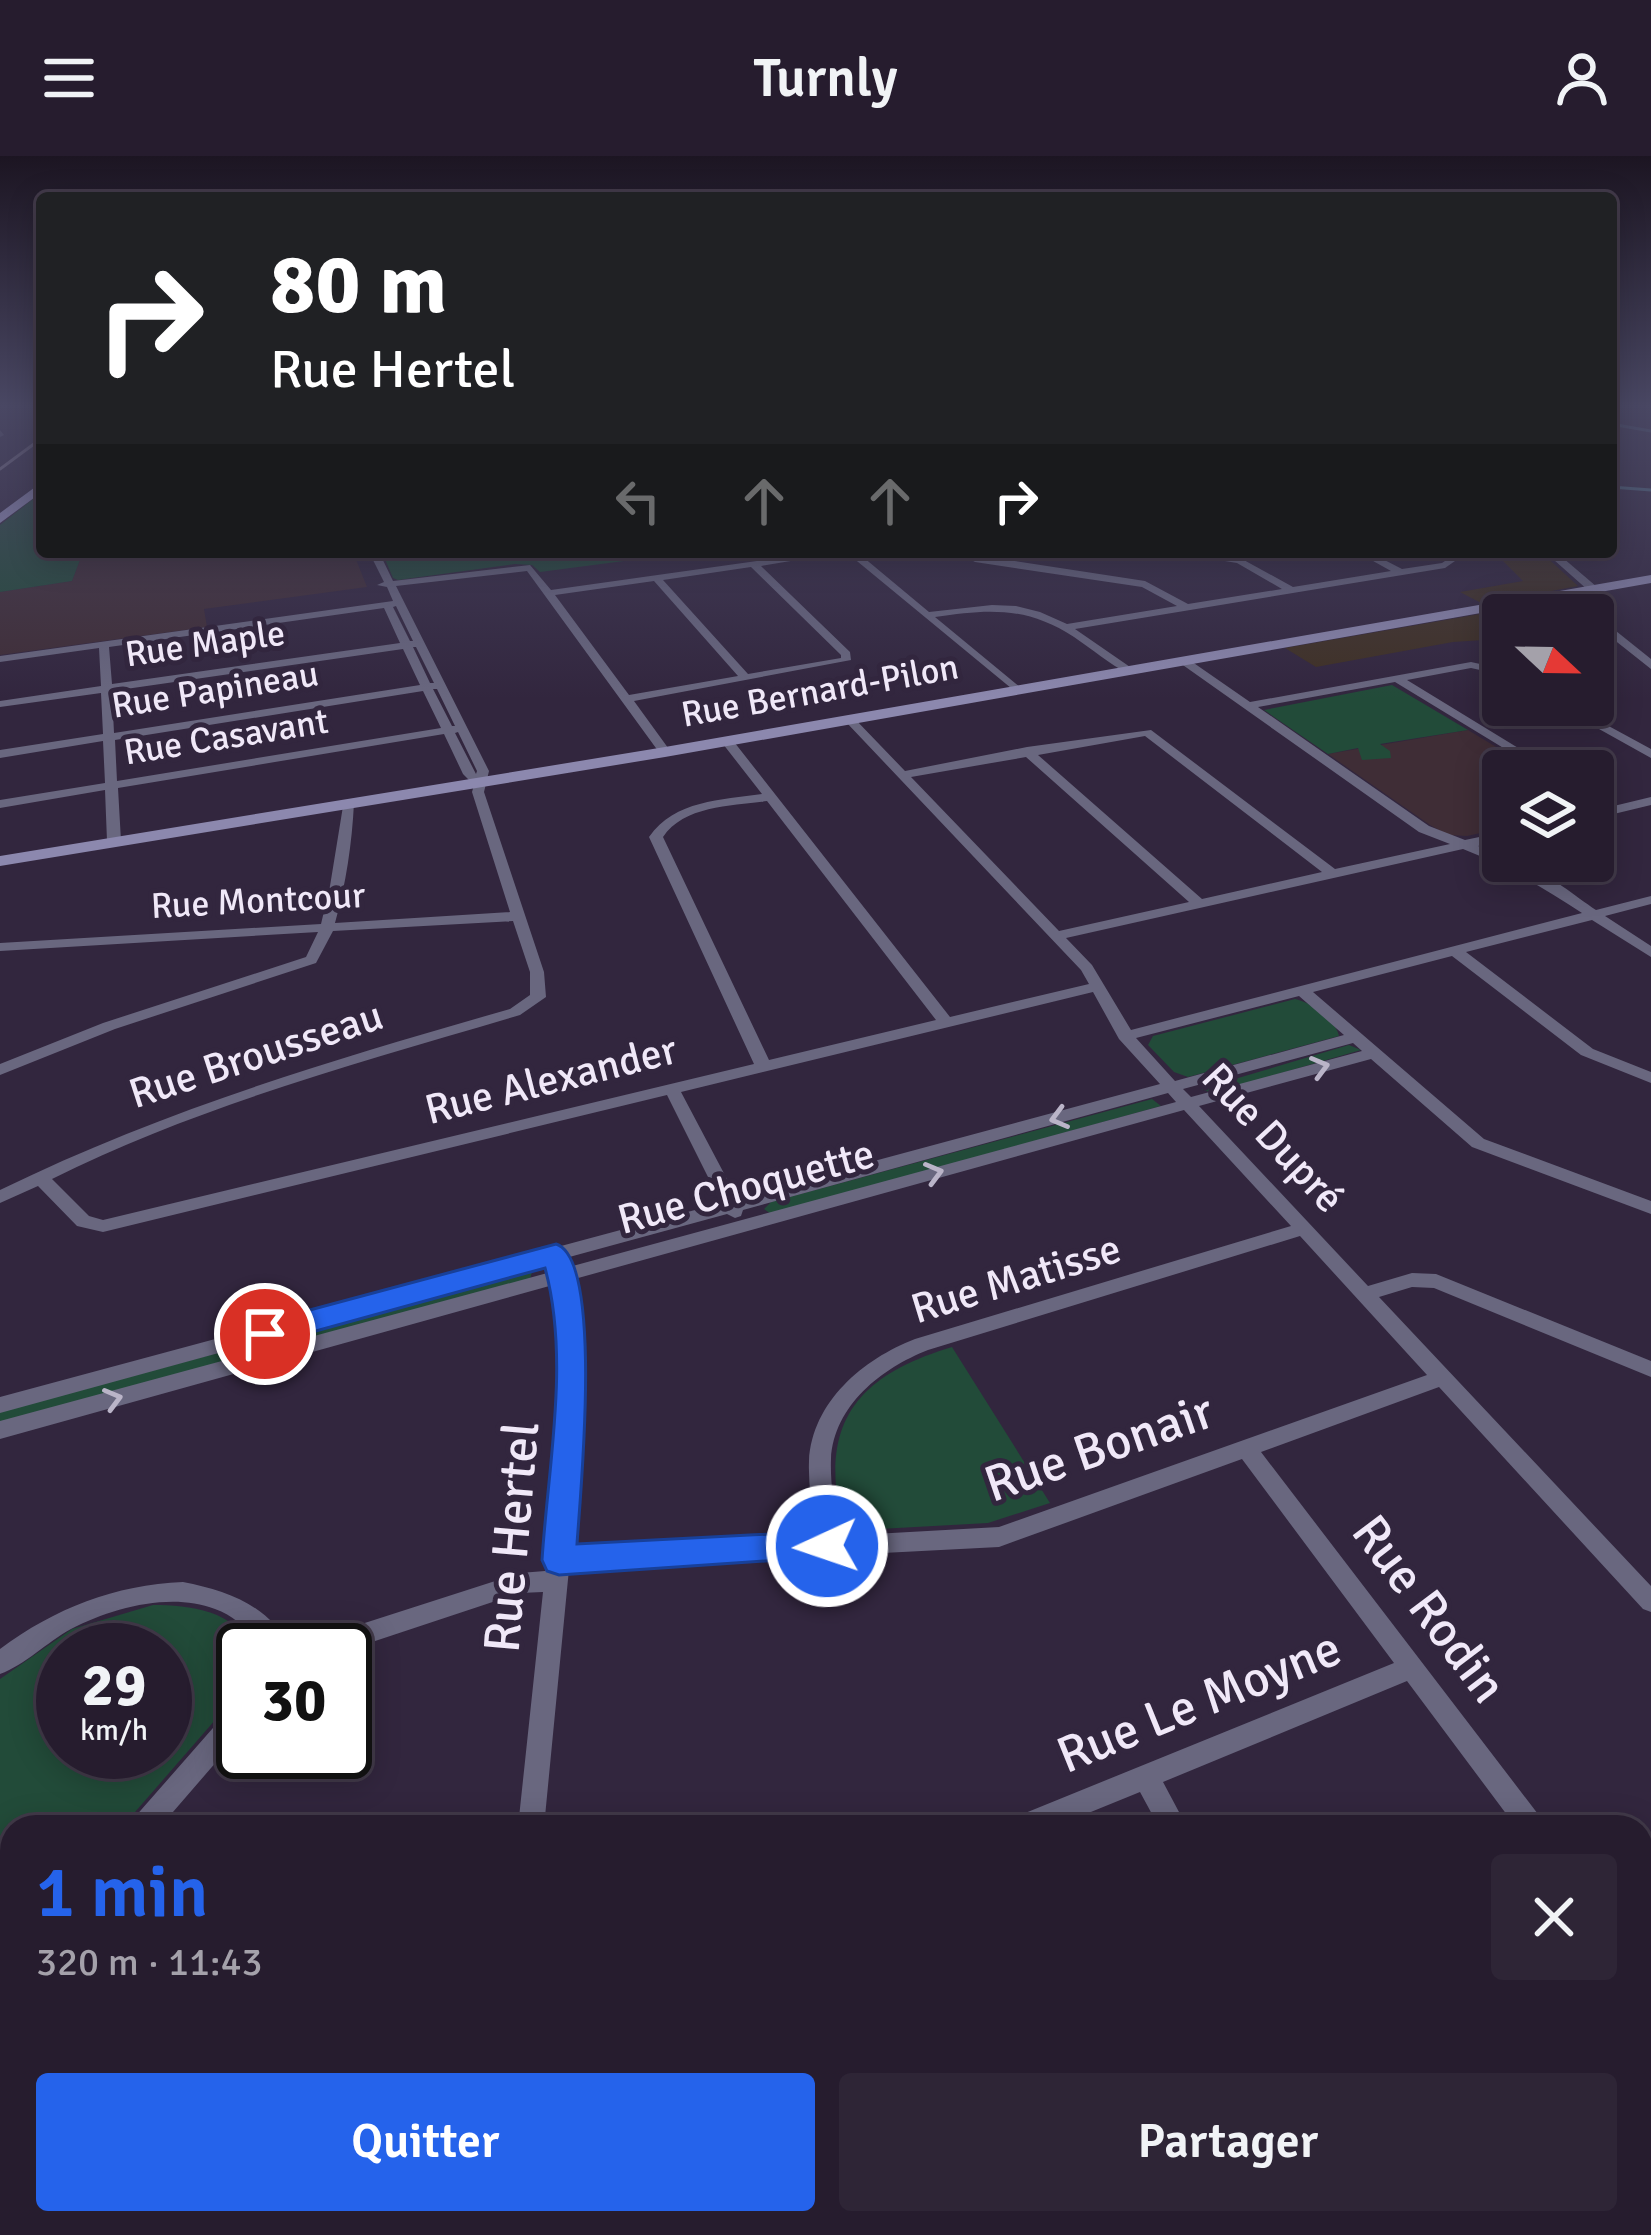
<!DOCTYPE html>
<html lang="fr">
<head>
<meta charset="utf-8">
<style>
	body { margin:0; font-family:Signika,sans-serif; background:#2e2536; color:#f1f3f6; height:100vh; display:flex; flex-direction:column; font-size:45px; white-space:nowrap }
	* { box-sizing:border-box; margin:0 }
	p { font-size:39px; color:#a4a1aa }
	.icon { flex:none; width:66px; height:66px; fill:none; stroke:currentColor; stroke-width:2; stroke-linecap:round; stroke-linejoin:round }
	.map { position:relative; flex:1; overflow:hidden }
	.details { position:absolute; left:0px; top:1659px; width:1653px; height:420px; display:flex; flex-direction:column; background:#261c2e; border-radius:36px 36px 0 0; box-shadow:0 6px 30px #0003,0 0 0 3px #423a4a }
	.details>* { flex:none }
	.guide { position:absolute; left:36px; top:36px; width:1581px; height:366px; border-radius:12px; box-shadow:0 6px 30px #0003,0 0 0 3px #423a4a; background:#202124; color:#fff; overflow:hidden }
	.needle { width:78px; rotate:112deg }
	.tools { position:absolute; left:1482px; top:438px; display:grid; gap:24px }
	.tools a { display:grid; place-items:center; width:132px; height:132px; border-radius:12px; background:#261c2e; box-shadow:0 6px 30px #0003,0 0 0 3px #423a4a; font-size:60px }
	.speed { position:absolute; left:36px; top:1467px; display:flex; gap:24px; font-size:60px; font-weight:700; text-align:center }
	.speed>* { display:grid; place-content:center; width:156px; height:156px; border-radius:50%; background:#261c2e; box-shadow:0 6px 30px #0003,0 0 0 3px #423a4a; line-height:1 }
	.speed small { font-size:30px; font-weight:400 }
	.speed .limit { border:6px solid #111; border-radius:18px; background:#fff; color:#111 }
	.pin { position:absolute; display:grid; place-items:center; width:102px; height:102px; color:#fff; margin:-51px; border:6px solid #fff; border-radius:50%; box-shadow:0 3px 12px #0007 }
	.me { position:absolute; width:132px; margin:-66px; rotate:267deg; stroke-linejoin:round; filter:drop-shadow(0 0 9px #0008) }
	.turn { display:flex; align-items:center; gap:42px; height:252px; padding:0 36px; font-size:54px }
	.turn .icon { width:156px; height:156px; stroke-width:2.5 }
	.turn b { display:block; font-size:84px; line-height:102px }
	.lanes { display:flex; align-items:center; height:114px; padding:0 36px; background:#0003; justify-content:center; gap:60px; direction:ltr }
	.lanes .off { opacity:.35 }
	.round { display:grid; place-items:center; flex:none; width:126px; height:126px; border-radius:12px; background:#2e2536 }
	.overview { display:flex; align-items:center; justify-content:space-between; height:204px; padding:0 36px }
	h1 { font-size:72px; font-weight:600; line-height:90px; color:#2563eb }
	.action { display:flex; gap:24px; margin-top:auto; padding:24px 36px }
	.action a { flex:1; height:138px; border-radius:12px; background:#2563eb; color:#fff; font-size:48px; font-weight:600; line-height:138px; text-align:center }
	.action a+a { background:#2e2536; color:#f1f3f6 }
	header { display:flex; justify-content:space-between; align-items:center; height:156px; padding:0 36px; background:#261c2e; font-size:54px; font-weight:600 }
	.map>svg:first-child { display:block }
	.commercial { fill:#3f3024 }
	.education { fill:#3f2d36 }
	.green { fill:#224b39; fill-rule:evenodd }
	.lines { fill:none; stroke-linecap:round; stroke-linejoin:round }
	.stream { stroke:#527589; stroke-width:3 }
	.minor { fill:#69677f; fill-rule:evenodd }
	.tertiary { fill:#69677f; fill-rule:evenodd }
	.secondary { fill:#8c88ae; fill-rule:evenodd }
	.primary { fill:#a6a2d2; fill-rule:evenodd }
	.rail { stroke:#948a9e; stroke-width:3 }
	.oneway { stroke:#bab4c8 }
	.route { fill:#2563eb; stroke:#184099; stroke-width:3 }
	.labels { text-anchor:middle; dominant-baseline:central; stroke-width:10; stroke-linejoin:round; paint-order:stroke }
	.far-street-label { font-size:36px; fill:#f0e8f8; stroke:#32263e }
	.street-label { font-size:42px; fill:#f0e8f8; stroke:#32263e }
	.near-street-label { font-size:51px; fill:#f0e8f8; stroke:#32263e }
</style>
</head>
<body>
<header><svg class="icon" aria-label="menu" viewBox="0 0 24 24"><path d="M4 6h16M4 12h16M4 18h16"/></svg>Turnly<svg class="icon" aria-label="person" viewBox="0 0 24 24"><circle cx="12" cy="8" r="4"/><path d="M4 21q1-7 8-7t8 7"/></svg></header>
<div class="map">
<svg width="1651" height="2079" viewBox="0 0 1651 2079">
	<rect width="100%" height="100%" fill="#32263e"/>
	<!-- commercial -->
	<path class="commercial" d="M 1494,396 L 1541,396 L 1578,430 L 1483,448 L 1460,436 L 1523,425 Z
		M 1561,444 L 1583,459 L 1503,459 L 1503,490 L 1484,484 L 1453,486 L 1316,511 L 1285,492 Z"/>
	<!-- education -->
	<path class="education" d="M 83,396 L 353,396 L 367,431 L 204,453 L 207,471 L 0,499 L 0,436 L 72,425 Z
		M 1468,574 L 1536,615 L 1503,615 L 1503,672 L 1467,680 L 1448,679 L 1430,669 L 1328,598 Z
		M 979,2067 L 1372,2067 L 1378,2079 L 984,2079 Z"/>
	<!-- green -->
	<path class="green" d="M 42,336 L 42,396 L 83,396 L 72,425 L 0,436 L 0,369 Z
		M 382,396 L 693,396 L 540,416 L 532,409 L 515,408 L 398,424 L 393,422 Z
		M 1392,529 L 1468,574 L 1380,588 L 1390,595 L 1391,602 L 1362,604 L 1358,592 L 1328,598 L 1264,554 Z
		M 1295,843 C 1311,846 1336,865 1339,880 L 1188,921 L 1174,916 L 1148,889 L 1153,880 Z
		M 1349,889 L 1361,894 L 1212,937 L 1201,933 Z
		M 1152,943 L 1161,950 L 771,1058 L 764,1053 L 771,1046 Z
		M 523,1114 L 532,1116 L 530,1123 L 0,1270 L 0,1256 Z
		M 952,1191 L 1050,1347 L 988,1367 L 861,1374 L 842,1368 C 819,1267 856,1220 952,1191 Z
		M 153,1449 C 189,1449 237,1454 251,1494 L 243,1494 L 243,1532 L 122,1671 L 12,1671 L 12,1732 L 0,1736 L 0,1523 L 72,1473 ZM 63,1494 L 165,1494 L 165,1596 L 63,1596 Z"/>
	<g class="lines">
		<!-- stream -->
		<path class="stream" d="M 1611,268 L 1651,275
			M 1611,331 L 1651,334"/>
		<!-- minor -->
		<path class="minor" d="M 0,274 L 4,279 L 0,281 Z
			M 369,396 L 379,396 L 393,425 L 530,409 L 551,434 L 820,396 L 845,396 L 761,410 L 850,496 L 851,504 L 634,545 L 671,596 L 665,600 L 661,599 L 527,415 L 396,430 L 489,615 L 484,636 L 544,816 L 546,841 L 520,859 C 362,906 200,949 52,1023 L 89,1060 L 103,1064 L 754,908 L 649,681 C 675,644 721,644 762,638 L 723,588 L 723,582 L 731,582 L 950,861 L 1089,828 L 1081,814 L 846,566 L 846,562 L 854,562 L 905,615 L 1027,591 L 1151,574 L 1335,713 L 1450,688 L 1419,676 L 1180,507 L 1180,503 L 1188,503 L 1250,546 L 1471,506 L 1503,513 L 1503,519 L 1471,512 L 1407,524 L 1556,615 L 1541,615 L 1395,526 L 1258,551 L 1429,670 L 1465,684 L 1503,676 L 1503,684 L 1478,690 L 1503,699 L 1503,705 C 1535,705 1570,737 1596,754 L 1651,740 L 1651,748 L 1605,760 L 1651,790 L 1651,801 L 1592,764 L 1466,796 L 1593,893 L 1651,916 L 1651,927 L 1581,899 L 1452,800 L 1313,836 L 1484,983 L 1651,1045 L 1651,1058 L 1472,991 L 1371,903 L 1199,950 L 1368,1130 L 1412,1117 L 1436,1118 L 1651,1205 L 1651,1221 L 1434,1132 L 1412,1131 L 1379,1141 L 1651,1430 L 1651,1456 L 1643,1453 L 1439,1231 L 1261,1296 L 1541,1662 L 1545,1671 L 1516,1671 L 1407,1525 L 1163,1626 L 1187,1671 L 1159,1671 L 1140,1636 L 1054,1671 L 1009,1671 L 1013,1662 L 1394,1507 L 1242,1303 L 999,1391 L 569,1413 L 544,1671 L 518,1671 L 543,1436 L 520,1437 L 345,1495 L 303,1494 L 306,1486 L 315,1483 L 520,1417 L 545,1415 C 556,1320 567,1225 553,1129 L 0,1283 L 0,1265 L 551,1116 L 551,1106 L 0,1257 L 0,1241 L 721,1047 L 667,939 L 103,1076 L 77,1070 L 38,1030 L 0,1047 L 0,1034 C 163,954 335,903 510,853 L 530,839 L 530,816 L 513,765 L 333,775 L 316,807 L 115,873 L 0,919 L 0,908 L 103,867 L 306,801 L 318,776 L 0,795 L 0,787 L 321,768 L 330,730 L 344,644 L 354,647 C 352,687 346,728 335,767 L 510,756 L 472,636 L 474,629 L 463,618 L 444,578 L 118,632 L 121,685 L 114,689 L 107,685 L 105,634 L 0,652 L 0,644 L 105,627 L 103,585 L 0,602 L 0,594 L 103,578 L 101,537 L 0,551 L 0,545 L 101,530 L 99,492 L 0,506 L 0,500 L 393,445 L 387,431 L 377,429 L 384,426 ZM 751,411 L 841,499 L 841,502 L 748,518 L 663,424 ZM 654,425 L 738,520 L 629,539 L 555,439 ZM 396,450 L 413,485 L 410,485 L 393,451 ZM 384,452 L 400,487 L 112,528 L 109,491 ZM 413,491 L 416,491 L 434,527 L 430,527 ZM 403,493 L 420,529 L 114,577 L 112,535 ZM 433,533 L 437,533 L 455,570 L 452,570 ZM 423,535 L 441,572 L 117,625 L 115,584 ZM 458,576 L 477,615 L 476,618 L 455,577 ZM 1145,580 L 1322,716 L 1202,743 L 1038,599 ZM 1026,601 L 1189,746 L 1059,775 L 911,621 ZM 767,645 L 936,864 L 769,904 L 663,681 C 684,649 733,650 767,645 ZM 1463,693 C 1506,710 1544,732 1582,757 L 1131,874 L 1092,809 L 1066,782 ZM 1093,836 L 1119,883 L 1160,928 L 737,1042 L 681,936 ZM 1299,840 L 1344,879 L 1175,925 L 1136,882 ZM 1353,887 L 1362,895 L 1191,941 L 1183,933 ZM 1168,937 L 1176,946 L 569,1111 L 562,1103 L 727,1058 L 735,1062 L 741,1060 L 743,1054 ZM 1184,954 L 1291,1070 L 915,1183 C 863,1203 812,1246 809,1305 C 808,1330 813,1356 815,1381 L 571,1393 L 580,1298 L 580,1180 L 571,1124 ZM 1300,1080 L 1427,1219 L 999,1371 L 838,1380 C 835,1354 830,1328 831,1303 C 834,1249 882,1212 928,1194 Z
			M 846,396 L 857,396 L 929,456 L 992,449 L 1016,450 L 1040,456 L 1067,468 L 1177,450 L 1142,431 L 975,406 L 956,396 L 1145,425 L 1188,448 L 1282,433 L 1237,407 L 1171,396 L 1195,396 L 1242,403 L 1293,431 L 1391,415 L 1357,396 L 1369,396 L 1402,413 L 1442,407 L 1445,405 L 1438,396 L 1448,396 L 1455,405 L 1445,412 L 1075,473 L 1133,513 L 1133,517 L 1129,518 C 1109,508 1092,493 1074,481 C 1026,450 988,453 935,461 L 1021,532 L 1023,534 L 1017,537 Z
			M 1556,549 L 1570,549 L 1651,593 L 1651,602 Z
			M 1651,641 L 1651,649 L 1593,663 L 1593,655 Z
			M 183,1426 C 229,1435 270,1450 292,1494 L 265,1494 C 251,1477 237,1461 215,1453 C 170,1436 112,1452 71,1473 C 47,1486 25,1509 0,1518 L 0,1493 C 55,1452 115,1429 183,1426 Z
			M 243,1544 L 243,1575 L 160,1671 L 130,1671 L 134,1662 L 234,1548 Z
			M 12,1735 L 12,1763 L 0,1768 L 0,1740 Z
			M 1641,1803 L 1651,1807 L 1651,1842 L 1641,1838 Z
			M 43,2067 L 98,2067 L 92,2079 L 37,2079 Z
			M 472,2067 L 504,2067 L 502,2079 L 470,2079 Z
			M 934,2067 L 966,2067 L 970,2079 L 938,2079 Z
			M 1385,2067 L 1419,2067 L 1424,2079 L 1390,2079 Z"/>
		<!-- tertiary -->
		<path class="tertiary" d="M 1545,396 L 1556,396 L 1597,431 L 1597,435 L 1589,435 Z
			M 1566,435 L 1651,503 L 1651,513 L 1593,467 L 1593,459 L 1584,459 L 1562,440 L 1560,438 Z"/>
		<!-- secondary -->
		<path class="secondary" d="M 1651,419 L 1651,427 L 665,601 L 0,710 L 0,700 L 665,591 Z"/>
		<!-- primary -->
		<path class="primary" d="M 42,326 L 42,336 L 0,367 L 0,357 Z"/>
		<!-- rail -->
		<path class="rail" d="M 0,313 L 42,282"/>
	</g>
	<!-- one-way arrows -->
	<defs><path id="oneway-chevron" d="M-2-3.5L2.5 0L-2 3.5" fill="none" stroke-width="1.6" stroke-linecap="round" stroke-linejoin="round" transform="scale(3)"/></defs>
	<g class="oneway">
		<use href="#oneway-chevron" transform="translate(1320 911) rotate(-15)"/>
		<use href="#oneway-chevron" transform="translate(1059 962) rotate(165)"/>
		<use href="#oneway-chevron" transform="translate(934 1017) rotate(-15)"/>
		<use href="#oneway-chevron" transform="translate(113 1243) rotate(-15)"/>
	</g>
	<!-- sky -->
	<linearGradient id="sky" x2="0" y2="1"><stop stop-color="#1c1522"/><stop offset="0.46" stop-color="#494763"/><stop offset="1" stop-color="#494763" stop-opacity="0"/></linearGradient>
	<rect width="1651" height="543" fill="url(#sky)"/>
	<!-- route -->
	<path class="route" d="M 556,1088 C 604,1103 580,1341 577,1388 L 827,1375 L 839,1379 L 844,1390 L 839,1400 L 559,1419 L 547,1415 L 542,1404 C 548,1310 570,1204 545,1112 L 265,1189 L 255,1186 L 250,1178 L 255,1169 L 265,1166 Z"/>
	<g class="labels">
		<!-- far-street labels -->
		<g class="far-street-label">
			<text transform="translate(205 488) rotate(-8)">Rue Maple</text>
			<text transform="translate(215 534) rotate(-9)">Rue Papineau</text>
			<text transform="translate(820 535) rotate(-10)">Rue Bernard-Pilon</text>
			<text transform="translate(226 581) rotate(-9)">Rue Casavant</text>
			<text transform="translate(258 745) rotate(-3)">Rue Montcour</text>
		</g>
		<!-- street labels -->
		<g class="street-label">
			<text transform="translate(256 899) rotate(-18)">Rue Brousseau</text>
			<text transform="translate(551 924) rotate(-14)">Rue Alexander</text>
			<text transform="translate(1273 982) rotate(47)">Rue Dupré</text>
			<text transform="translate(746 1031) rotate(-15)">Rue Choquette</text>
			<text transform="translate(1016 1123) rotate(-17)">Rue Matisse</text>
		</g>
		<!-- near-street labels -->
		<g class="near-street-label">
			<text transform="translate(1099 1292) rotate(-19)">Rue Bonair</text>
			<text transform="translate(512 1381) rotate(-85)">Rue Hertel</text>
			<text transform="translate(1429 1453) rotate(53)">Rue Rodin</text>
			<text transform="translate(1199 1546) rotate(-22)">Rue Le Moyne</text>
		</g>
	</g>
</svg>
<div class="tools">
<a><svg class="needle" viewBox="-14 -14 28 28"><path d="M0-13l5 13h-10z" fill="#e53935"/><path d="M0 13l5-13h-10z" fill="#a4a1aa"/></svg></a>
<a><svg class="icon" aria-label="layers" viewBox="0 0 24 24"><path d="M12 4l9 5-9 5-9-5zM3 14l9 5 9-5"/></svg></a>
</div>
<div class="speed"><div>29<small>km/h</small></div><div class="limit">30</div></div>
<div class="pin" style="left:265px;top:1178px;background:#d93025"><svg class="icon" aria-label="arrive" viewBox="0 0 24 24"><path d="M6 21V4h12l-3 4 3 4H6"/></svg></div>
<svg class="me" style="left:827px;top:1390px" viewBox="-20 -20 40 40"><circle r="17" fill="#2563eb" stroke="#fff" stroke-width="3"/><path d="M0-11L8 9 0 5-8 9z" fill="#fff"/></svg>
<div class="guide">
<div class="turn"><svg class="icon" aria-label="right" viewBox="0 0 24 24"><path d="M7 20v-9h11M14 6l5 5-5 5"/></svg><div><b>80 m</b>Rue Hertel</div></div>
<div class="lanes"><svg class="icon off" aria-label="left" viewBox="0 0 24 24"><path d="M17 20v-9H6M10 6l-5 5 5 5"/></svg><svg class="icon off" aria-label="ahead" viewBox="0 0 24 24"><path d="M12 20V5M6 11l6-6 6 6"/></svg><svg class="icon off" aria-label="ahead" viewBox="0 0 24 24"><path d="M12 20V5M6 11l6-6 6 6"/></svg><svg class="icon" aria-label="right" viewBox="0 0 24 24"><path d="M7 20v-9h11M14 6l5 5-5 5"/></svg></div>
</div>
<section class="details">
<div class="overview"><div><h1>1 min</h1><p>320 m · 11:43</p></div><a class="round"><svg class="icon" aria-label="close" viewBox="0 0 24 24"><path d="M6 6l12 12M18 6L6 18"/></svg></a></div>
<div class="action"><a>Quitter</a><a>Partager</a></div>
</section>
</div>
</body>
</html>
